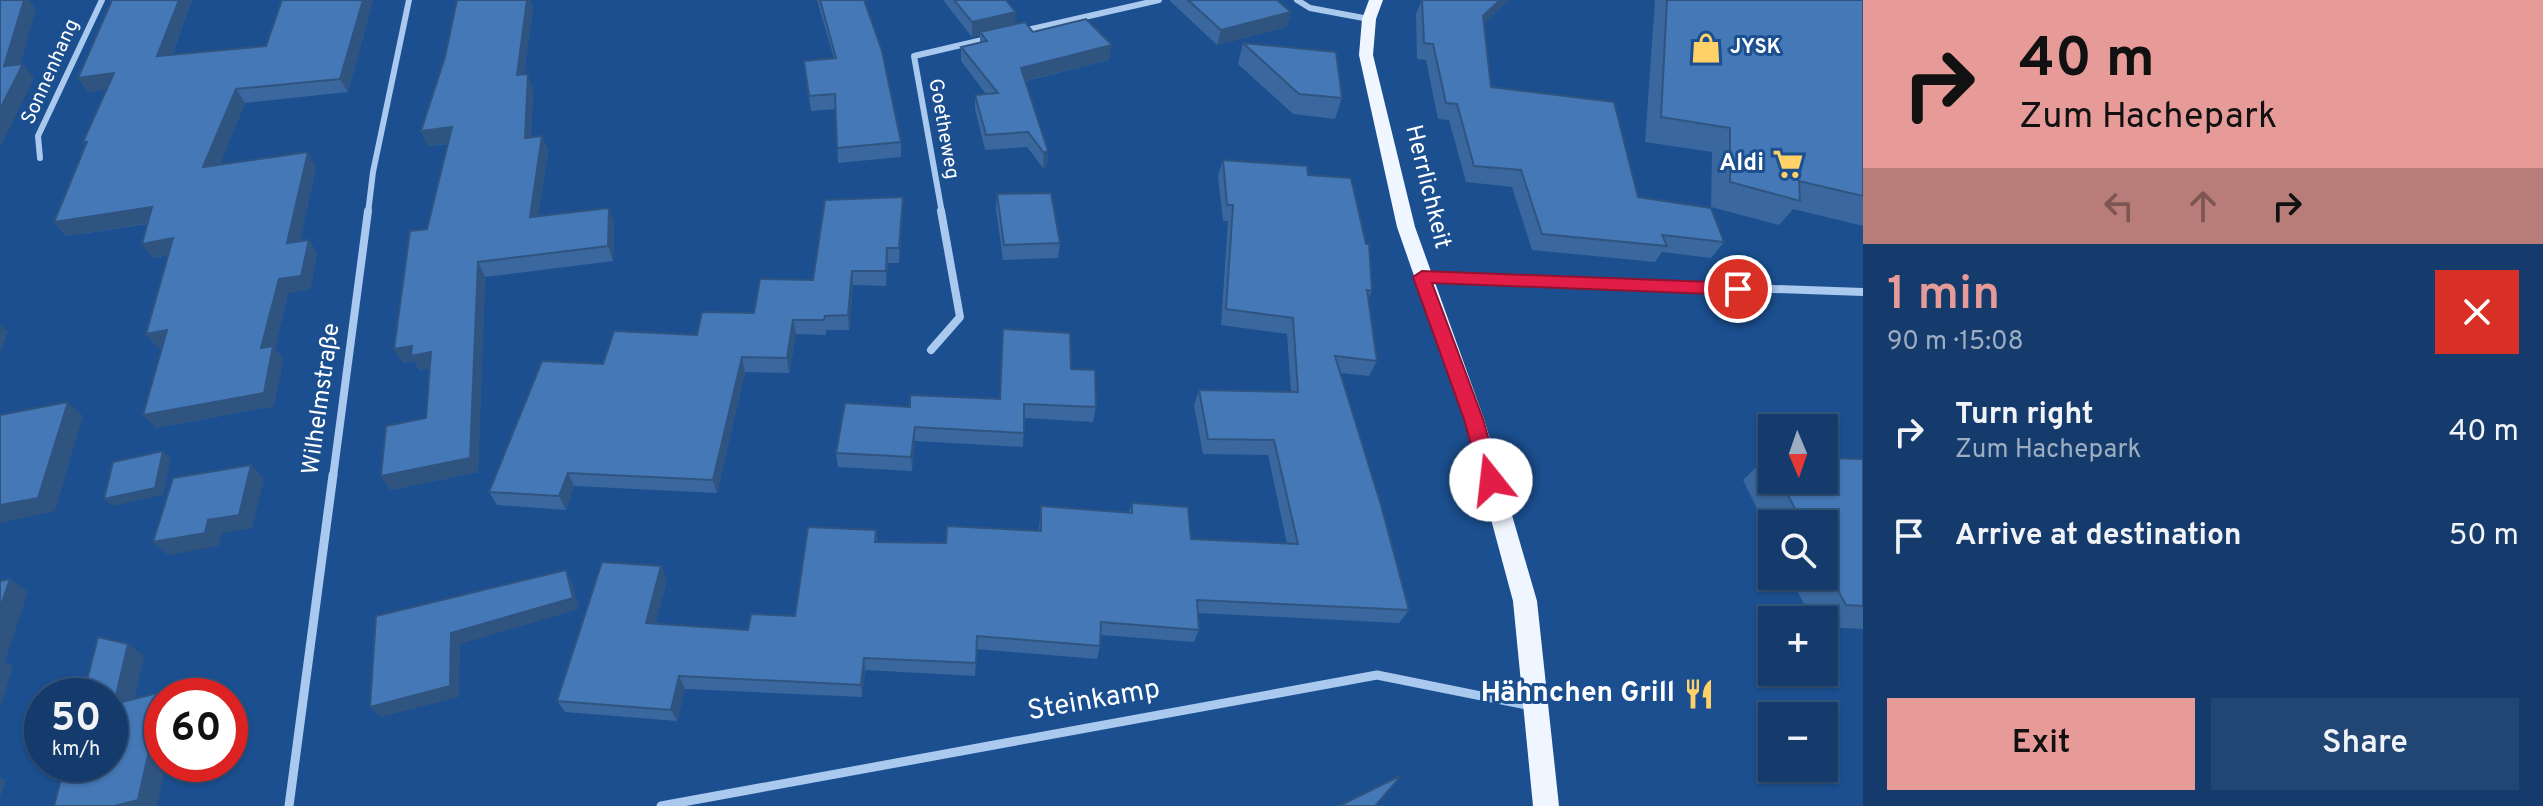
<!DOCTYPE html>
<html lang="en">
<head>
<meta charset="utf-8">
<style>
	body { margin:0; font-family:Overpass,sans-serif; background:#214673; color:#f1f3f6; height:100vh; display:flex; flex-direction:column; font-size:30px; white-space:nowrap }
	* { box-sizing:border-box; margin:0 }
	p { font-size:26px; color:#9dadc1 }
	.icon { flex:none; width:44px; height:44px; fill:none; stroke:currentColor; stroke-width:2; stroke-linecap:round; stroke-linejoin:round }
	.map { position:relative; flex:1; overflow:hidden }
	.details { display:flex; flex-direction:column; background:#143b6b; width:680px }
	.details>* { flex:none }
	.hud { background:#e69b98; color:#111; overflow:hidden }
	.needle { width:52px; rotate:178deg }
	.controls { position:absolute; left:1758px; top:414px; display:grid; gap:16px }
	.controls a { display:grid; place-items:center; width:80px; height:80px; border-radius:0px; background:#143b6b; box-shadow:0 2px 6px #0004,0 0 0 2px #33557e; font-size:40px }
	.speed { position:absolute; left:24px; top:678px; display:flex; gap:16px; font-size:40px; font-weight:700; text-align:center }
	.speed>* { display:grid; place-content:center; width:104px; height:104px; border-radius:50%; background:#143b6b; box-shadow:0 2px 6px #0004,0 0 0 2px #33557e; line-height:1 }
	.speed small { font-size:20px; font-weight:400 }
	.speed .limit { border:12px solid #d22; background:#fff; color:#111 }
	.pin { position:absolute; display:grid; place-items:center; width:68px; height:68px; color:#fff; margin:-34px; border:4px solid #fff; border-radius:50%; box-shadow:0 2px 8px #0007 }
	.me { position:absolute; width:88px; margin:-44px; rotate:344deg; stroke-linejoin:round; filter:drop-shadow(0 0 6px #0008) }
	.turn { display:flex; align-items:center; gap:28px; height:168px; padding:0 24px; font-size:36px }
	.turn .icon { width:104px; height:104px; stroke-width:2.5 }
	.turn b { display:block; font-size:56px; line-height:68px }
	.lanes { display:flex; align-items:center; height:76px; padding:0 24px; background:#0003; justify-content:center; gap:40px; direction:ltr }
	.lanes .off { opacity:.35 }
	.round { display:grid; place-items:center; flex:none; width:84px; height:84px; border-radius:0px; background:#214673 }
	.head { display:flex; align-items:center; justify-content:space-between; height:136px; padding:0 24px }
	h1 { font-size:48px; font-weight:600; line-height:60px; color:#e69b98 }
	.button { display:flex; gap:16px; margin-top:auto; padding:16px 24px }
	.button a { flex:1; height:92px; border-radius:0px; background:#e69b98; color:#111; font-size:32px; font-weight:600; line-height:92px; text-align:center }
	.button a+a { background:#214673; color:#f1f3f6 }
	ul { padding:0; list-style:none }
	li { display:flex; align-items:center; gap:24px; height:104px; padding:0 24px }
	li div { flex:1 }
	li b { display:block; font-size:30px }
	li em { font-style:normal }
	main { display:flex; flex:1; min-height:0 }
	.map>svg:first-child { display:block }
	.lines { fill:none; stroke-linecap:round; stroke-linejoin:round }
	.street-far2 { stroke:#a9c9ee; stroke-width:6 }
	.street-far1 { stroke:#a9c9ee; stroke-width:8 }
	.street { stroke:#a9c9ee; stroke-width:9 }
	.primary { fill:#f0f6ff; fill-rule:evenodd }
	.wall { fill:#3a679d }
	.shaded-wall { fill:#305480 }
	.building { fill:#4478b7; stroke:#305480; stroke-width:2 }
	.route { fill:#e11d48; stroke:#92132f; stroke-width:2 }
	.labels { text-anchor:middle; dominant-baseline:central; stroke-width:6; stroke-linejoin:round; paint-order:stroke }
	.far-poi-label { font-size:20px; font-weight:bold; fill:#fff; stroke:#1b4f8f; text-anchor:start }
	.far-street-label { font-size:20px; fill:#fff; stroke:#1b4f8f }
	.poi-label { font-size:24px; font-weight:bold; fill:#fff; stroke:#1b4f8f; text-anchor:end }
	.street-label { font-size:24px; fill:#fff; stroke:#1b4f8f }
	.near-poi-label { font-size:28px; font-weight:bold; fill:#fff; stroke:#1b4f8f; text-anchor:end }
	.near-street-label { font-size:28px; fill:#fff; stroke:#1b4f8f }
</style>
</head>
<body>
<main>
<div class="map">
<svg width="1863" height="806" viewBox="0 0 1863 806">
	<rect width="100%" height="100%" fill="#1b4f8f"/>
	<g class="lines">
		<!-- street-far2 -->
		<path class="street-far2" d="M 1297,0 L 1310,8 L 1369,19
			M 1023,31 L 1159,0
			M 40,158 L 38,136 L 102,0
			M 368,213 L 373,172 L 409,0
			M 942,213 L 914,56 L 991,38"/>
		<!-- street-far1 -->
		<path class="street-far1" d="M 1422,277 L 1863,292
			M 931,350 L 960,317 L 941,211
			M 333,477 L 368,211"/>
		<!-- street -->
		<path class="street" d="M 289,806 L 333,475
			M 661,806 L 1377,675 L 1531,706"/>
		<!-- primary -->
		<path class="primary" d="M 1369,0 L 1383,0 L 1376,19 L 1373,55 L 1415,227 L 1484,419 L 1537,601 L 1559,806 L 1533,806 L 1513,601 L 1464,419 L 1397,227 L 1359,55 L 1362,19 Z"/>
	</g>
	<!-- wall -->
	<path class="wall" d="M 112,0 L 192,0 L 172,55 L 266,46 L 373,0 L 348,92 L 245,103 L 220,164 L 316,166 L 300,242 L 309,240 L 317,254 L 310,289 L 288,293 L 275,348 L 283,359 L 274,406 L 156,428 L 162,347 L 158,348 L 146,334 L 169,255 L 153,258 L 142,244 L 148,224 L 66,236 L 54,222 L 107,89 L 88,92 L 78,78 Z
		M 817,0 L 864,0 L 901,142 L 901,157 L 838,163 L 836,109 L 811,111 L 804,61 L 834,58 Z
		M 943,0 L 1006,0 L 1016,25 L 1109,60 L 1026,81 L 1048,151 L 1047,166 L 1043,168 L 1027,147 L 985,150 L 975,109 L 975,95 L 986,94 L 961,61 L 961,47 L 980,42 L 980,35 L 972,37 Z
		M 1169,0 L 1277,0 L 1291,12 L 1287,27 L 1217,45 Z
		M 1422,0 L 1509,0 L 1484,24 L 1491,87 L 1638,197 L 1724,242 L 1711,258 L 1662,252 L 1655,262 L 1532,250 L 1512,187 L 1466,182 L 1449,120 L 1438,119 L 1426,60 L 1417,59 L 1416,14 Z
		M 1655,0 L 1863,0 L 1863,226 L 1793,209 L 1779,225 L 1711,207 L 1712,152 L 1645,142 Z
		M 533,7 L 524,74 L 533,89 L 531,137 L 542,136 L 548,151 L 538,216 L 614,223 L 613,261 L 485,277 L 478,472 L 391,490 L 381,476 L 426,418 L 430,368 L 419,370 L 414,361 L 403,363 L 394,349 L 427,229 L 448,144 L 428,146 L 421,131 L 445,57 Z
		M 1243,43 L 1342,98 L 1335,119 L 1293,114 L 1238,64 Z
		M 1223,160 L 1308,175 L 1372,291 L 1368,298 L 1377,361 L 1369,376 L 1340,373 L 1409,610 L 1399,623 L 1198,613 L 1199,630 L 1194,642 L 1100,635 L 1100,646 L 1097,659 L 977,649 L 975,676 L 865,670 L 862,697 L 685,689 L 677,721 L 565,712 L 557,701 L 661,566 L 667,580 L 655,624 L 748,630 L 795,616 L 876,530 L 877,543 L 946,543 L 1039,531 L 1041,506 L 1129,512 L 1132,503 L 1191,539 L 1287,544 L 1268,455 L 1203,454 L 1194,405 L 1199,390 L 1291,392 L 1287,334 L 1221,325 L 1228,221 L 1223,221 L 1218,176 Z
		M 997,194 L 1060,243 L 1058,258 L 1003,260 L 996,209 Z
		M 903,212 L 899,263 L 888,263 L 886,286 L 853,285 L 849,330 L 826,330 L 826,335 L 796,334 L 789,373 L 745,372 L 717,493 L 574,486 L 566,510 L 497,505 L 489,492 L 603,364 L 697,335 L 754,313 L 813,280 Z
		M 1003,329 L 1071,369 L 1096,407 L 1093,422 L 1024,418 L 1023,447 L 915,441 L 912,471 L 838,467 L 836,453 L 910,407 L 1000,399 Z
		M 1767,457 L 1772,457 L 1772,480 L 1824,480 L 1863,459 L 1863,629 L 1824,627 L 1824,620 L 1812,620 L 1790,576 L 1824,576 L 1824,524 L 1772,524 L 1772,539 L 1743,480 Z"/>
	<!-- shaded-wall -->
	<path class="shaded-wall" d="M 24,0 L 29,0 L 36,9 L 17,76 L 23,64 L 34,78 L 0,148 L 0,109 L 4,66 Z
		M 179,0 L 192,0 L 166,70 L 157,56 Z
		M 363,0 L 373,0 L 348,92 L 340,79 Z
		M 527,0 L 530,0 L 533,7 L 522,90 L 517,75 Z
		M 1500,0 L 1509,0 L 1476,32 L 1483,16 Z
		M 1016,12 L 1015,27 L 980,32 L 980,35 L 972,37 L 972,22 Z
		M 1291,12 L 1287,27 L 1217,45 L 1221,30 Z
		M 1112,45 L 1109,60 L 1020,82 L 1021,68 Z
		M 114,73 L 124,87 L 88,92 L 78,78 Z
		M 528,74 L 533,89 L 530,153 L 525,138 Z
		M 236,89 L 245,103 L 213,181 L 203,167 Z
		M 452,127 L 458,142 L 428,146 L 421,131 Z
		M 542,136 L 548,151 L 536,232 L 530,217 Z
		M 1048,151 L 1047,166 L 1043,168 L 1044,153 Z
		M 308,152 L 316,166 L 297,257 L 287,243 Z
		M 903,197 L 903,212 L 899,263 L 899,248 Z
		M 152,207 L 163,221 L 66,236 L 54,222 Z
		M 609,208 L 614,223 L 613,261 L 608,246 Z
		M 173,238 L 184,252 L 153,258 L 142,244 Z
		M 309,240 L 317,254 L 310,289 L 288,293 L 275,348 L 283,359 L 274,406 L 156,428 L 143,415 L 279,279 Z
		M 887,248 L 888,263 L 886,286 L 886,271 Z
		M 478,262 L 485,277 L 478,472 L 391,490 L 381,476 L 470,458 Z
		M 852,271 L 853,285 L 849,330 L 848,315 Z
		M 793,320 L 796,334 L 789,373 L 787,358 Z
		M 0,324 L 8,332 L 0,353 Z
		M 167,330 L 179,344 L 158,348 L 146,334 Z
		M 412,346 L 431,352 L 440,367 L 419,370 L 414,361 L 403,363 L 394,349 Z
		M 742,357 L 745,372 L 717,493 L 713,480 Z
		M 68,402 L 83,416 L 55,511 L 0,523 L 0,505 Z
		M 915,427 L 915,441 L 912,471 L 911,457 Z
		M 163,451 L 171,458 L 163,495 L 112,506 L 104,499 Z
		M 251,465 L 264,479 L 252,528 L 222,533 L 219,546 L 168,555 L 153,542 L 208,520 Z
		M 568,473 L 574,486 L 566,510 L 559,496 Z
		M 661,566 L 667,580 L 652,636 L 646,623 Z
		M 566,570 L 572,582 L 579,609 L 460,644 L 459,697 L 381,717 L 370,707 L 451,633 Z
		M 10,579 L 28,592 L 5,662 L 13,666 L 0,709 L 0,608 Z
		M 128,644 L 144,656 L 131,715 L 114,704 Z
		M 864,658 L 865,670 L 862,697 L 861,685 Z
		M 679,676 L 685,689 L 677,721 L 671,710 Z
		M 162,692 L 167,696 L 162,696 L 162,764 L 166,764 L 157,806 L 114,806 Z
		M 0,777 L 6,780 L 0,798 Z"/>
	<!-- building -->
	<path class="building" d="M 0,0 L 24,0 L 4,66 L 23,64 L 0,109 Z
		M 112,0 L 179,0 L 157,56 L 266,46 L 282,0 L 363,0 L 340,79 L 236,89 L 203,167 L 308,152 L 287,243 L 309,240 L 301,276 L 279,279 L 261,348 L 273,346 L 264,393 L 143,415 L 167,330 L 146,334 L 173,238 L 142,244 L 152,207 L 54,222 L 87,142 L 83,142 L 114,73 L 78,78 Z
		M 457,0 L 527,0 L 517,75 L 528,74 L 525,138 L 542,136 L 530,217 L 609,208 L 608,246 L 478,262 L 470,458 L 381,476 L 386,426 L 426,418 L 431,352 L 411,356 L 412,346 L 394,349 L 410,231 L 427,229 L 452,127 L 421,131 L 445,57 Z
		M 820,0 L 864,0 L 882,51 L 901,142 L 837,148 L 835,94 L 809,96 L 804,61 L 836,58 Z
		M 954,0 L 1006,0 L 1016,12 L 972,22 Z
		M 1188,0 L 1277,0 L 1291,12 L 1221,30 Z
		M 1422,0 L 1500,0 L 1483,16 L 1491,87 L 1614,102 L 1638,197 L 1711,208 L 1724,242 L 1662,235 L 1667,246 L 1542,234 L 1521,170 L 1474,166 L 1457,104 L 1446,103 L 1433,44 L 1424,43 Z
		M 1667,0 L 1863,0 L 1863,196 L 1799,181 L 1800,201 L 1730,182 L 1730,128 L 1661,117 Z
		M 1086,19 L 1112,45 L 1021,68 L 1048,151 L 1044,153 L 1028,132 L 986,135 L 975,95 L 998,93 L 961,47 L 987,41 L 980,32 L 1025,22 L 1033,32 Z
		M 1243,43 L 1336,52 L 1342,98 L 1299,94 Z
		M 1223,160 L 1307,166 L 1308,175 L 1351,178 L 1366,244 L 1369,244 L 1372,291 L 1367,290 L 1377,361 L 1335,356 L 1381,505 L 1409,610 L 1197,600 L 1199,630 L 1101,622 L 1100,646 L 977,636 L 976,663 L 864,658 L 861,685 L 679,676 L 671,710 L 557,701 L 602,562 L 661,566 L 646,623 L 748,630 L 751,614 L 795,616 L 808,527 L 876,530 L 875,542 L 946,543 L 947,526 L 1041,531 L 1041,506 L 1132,513 L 1132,503 L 1188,507 L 1191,539 L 1298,544 L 1274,440 L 1208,439 L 1199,390 L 1298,392 L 1293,318 L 1226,309 L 1233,205 L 1227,205 Z
		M 1051,193 L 1060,243 L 1004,245 L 997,194 Z
		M 903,197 L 899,248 L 887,248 L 886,271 L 852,271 L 848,315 L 825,316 L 824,320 L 793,320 L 787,358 L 742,357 L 713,480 L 568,473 L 559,496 L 489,492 L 542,361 L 603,364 L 614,331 L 697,335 L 702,312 L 754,313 L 760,279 L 813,280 L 825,200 Z
		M 1003,329 L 1070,333 L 1071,369 L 1095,370 L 1096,407 L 1024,404 L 1024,433 L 915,427 L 911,457 L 836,453 L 845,403 L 910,407 L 910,395 L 1000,399 Z
		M 68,402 L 38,498 L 0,505 L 0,415 Z
		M 163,451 L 155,488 L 104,499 L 113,462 Z
		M 1824,458 L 1863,459 L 1863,606 L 1846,605 L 1824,564 L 1824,524 L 1803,524 L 1780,480 L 1824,480 Z
		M 251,465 L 239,515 L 208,520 L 205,533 L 153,542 L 173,478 Z
		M 566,570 L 573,598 L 451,633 L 450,686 L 370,707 L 376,616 Z
		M 10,579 L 0,608 L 0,581 Z
		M 98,637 L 128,644 L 114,704 L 162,692 L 138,800 L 114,806 L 54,806 L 65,764 L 110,764 L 110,696 L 58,696 L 60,686 L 87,680 Z
		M 1402,775 L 1375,806 L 1339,806 Z"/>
	<!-- route -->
	<path class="route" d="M 1422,271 L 1738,283 L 1746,289 L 1738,295 L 1432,283 L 1483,419 L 1500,480 L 1497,485 L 1484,485 L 1481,480 L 1464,419 L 1413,277 Z"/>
	<!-- icons -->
	<defs>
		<g id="shop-bare" transform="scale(2.4)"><path d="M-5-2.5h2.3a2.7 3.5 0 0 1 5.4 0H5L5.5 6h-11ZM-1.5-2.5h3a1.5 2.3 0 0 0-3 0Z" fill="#ffd166" stroke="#1b4f8f" stroke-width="2.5" paint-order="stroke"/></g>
		<g id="supermarket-bare" transform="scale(2.4)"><path d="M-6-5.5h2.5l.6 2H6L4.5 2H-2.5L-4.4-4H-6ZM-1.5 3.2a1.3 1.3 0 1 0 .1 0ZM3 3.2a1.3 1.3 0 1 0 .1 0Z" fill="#ffd166" stroke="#1b4f8f" stroke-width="2.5" paint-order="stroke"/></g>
		<g id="restaurant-bare" transform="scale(2.4)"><path d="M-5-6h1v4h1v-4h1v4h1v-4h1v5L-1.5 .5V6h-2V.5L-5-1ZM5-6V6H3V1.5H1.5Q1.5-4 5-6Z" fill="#ffd166" stroke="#1b4f8f" stroke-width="2.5" paint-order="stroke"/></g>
	</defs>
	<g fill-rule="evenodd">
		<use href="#shop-bare" x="1706" y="48"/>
		<use href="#supermarket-bare" x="1788" y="164"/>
		<use href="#restaurant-bare" x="1699" y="694"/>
	</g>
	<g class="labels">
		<!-- far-poi labels -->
		<g class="far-poi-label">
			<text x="1730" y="48">JYSK</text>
		</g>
		<!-- far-street labels -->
		<g class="far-street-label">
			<text transform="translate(51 72) rotate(-66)">Sonnenhang</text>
			<text transform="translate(943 129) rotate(80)">Goetheweg</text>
		</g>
		<!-- poi labels -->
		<g class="poi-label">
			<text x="1764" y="164">Aldi</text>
		</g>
		<!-- street labels -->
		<g class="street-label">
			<text transform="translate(1427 187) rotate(76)">Herrlichkeit</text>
			<text transform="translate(322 399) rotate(-82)">Wilhelmstraße</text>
		</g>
		<!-- near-poi labels -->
		<g class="near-poi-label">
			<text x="1675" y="694">Hähnchen Grill</text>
		</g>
		<!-- near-street labels -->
		<g class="near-street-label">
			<text transform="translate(1094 701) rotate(-10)">Steinkamp</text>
		</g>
	</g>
</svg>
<div class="controls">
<a><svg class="needle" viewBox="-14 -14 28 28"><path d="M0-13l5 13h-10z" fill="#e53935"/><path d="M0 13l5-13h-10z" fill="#9dadc1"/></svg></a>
<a><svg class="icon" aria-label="search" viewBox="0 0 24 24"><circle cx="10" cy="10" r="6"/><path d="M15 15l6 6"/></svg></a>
<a>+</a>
<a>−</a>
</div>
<div class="speed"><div>50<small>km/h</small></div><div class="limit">60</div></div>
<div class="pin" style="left:1738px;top:289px;background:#d93025"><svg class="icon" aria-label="arrive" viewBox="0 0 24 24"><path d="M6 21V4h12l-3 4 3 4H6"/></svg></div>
<svg class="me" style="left:1491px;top:480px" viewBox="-20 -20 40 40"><circle r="19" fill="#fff"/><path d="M0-13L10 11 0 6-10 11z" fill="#e11d48"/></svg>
</div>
<section class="details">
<div class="hud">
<div class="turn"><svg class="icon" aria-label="right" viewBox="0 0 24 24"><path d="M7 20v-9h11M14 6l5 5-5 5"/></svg><div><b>40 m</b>Zum Hachepark</div></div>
<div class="lanes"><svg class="icon off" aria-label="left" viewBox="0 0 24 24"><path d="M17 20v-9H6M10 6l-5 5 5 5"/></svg><svg class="icon off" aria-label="ahead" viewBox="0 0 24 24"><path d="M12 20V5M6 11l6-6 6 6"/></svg><svg class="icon" aria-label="right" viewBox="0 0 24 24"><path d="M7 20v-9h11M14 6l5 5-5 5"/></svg></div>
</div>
<div class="head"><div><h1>1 min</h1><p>90 m · 15:08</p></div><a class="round" style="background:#d93025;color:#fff"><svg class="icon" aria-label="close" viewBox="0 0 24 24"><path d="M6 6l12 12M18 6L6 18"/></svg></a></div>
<ul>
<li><svg class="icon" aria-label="right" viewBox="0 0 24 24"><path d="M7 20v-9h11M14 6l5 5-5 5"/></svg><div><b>Turn right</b><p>Zum Hachepark</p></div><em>40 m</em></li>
<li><svg class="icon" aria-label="arrive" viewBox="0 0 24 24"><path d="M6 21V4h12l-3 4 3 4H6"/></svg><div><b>Arrive at destination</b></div><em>50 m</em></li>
</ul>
<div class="button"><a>Exit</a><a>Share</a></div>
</section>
</main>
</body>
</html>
